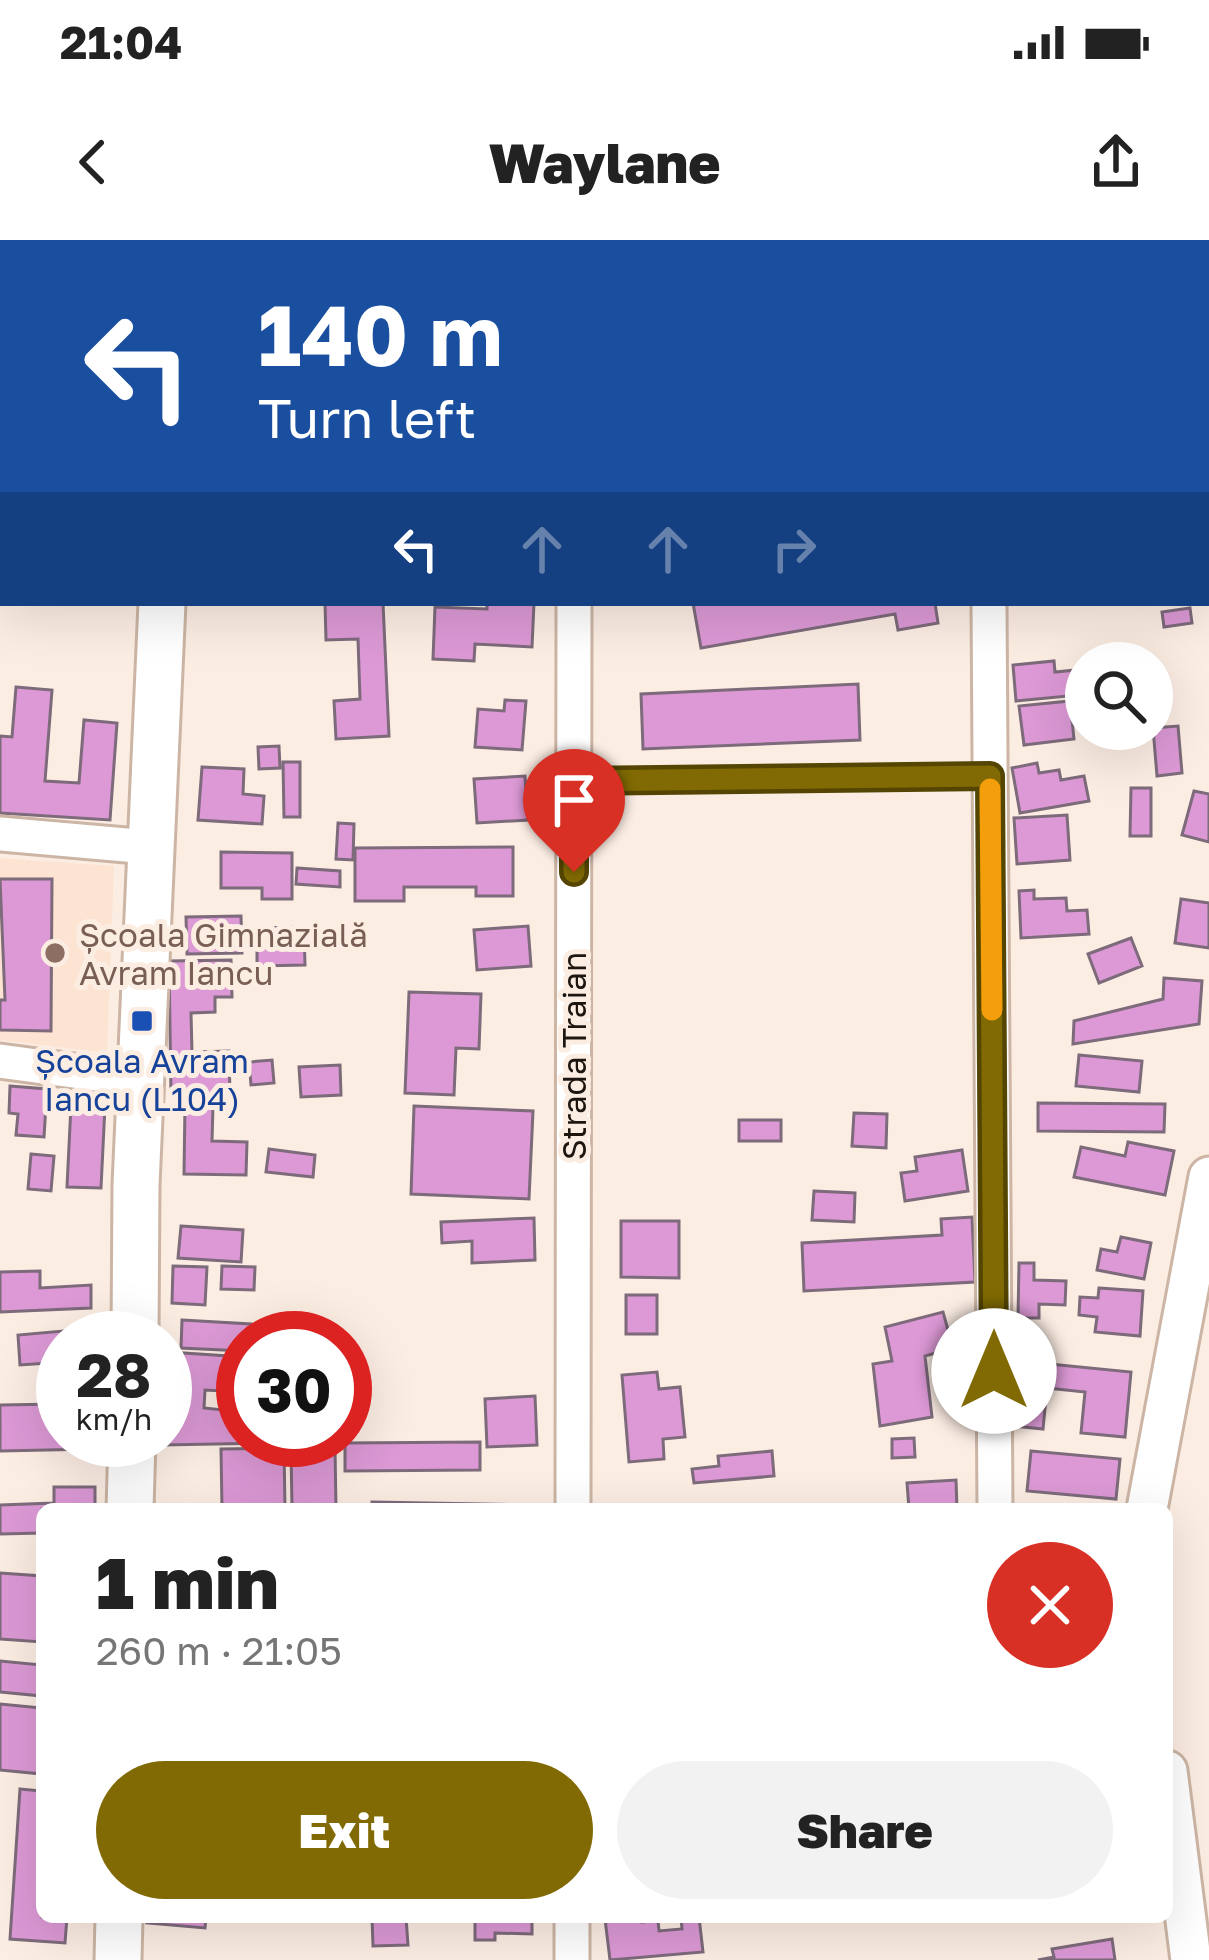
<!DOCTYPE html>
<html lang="en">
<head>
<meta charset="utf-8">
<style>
	body { margin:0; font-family:"Golos Text",sans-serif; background:#f2f2f2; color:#222; height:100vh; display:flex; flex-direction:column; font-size:45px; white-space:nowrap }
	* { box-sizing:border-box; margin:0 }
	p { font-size:39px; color:#767676 }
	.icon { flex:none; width:66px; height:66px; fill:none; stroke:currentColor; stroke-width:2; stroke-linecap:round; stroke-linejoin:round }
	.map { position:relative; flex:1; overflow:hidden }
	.panel { position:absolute; left:36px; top:1263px; width:1137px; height:420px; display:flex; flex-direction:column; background:#fff; border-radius:18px; box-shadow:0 12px 48px #0002 }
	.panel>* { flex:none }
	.hud { position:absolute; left:0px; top:0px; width:1209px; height:366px; box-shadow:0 12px 48px #0002; background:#1a4fa0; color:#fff; overflow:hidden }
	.tools { position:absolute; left:1065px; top:402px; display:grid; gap:24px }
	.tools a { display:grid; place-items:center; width:108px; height:108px; border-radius:50%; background:#fff; box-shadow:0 12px 48px #0002; font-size:60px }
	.speed { position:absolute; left:36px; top:1071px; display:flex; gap:24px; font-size:60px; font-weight:700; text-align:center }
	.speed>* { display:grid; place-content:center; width:156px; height:156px; border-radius:50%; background:#fff; box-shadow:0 12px 48px #0002; line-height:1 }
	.speed small { font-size:30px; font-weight:400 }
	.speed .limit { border:18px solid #d22; background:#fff; color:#111 }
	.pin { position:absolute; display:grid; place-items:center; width:102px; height:102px; color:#fff; margin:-123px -51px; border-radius:50% 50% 50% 0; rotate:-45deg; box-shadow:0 0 12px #0007 }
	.pin .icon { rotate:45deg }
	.me { position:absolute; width:132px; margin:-66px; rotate:0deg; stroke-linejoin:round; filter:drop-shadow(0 0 9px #0008) }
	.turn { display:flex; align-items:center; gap:42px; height:252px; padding:0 60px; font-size:54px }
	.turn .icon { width:156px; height:156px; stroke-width:2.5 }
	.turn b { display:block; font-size:84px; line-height:102px }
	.lanes { display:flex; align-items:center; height:114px; padding:0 60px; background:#0003; justify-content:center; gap:60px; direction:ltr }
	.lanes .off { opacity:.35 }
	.round { display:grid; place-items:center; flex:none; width:126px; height:126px; border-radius:63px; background:#f2f2f2 }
	.overview { display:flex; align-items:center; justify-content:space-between; height:204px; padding:0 60px }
	h1 { font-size:72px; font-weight:800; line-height:90px }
	.action { display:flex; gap:24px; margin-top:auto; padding:24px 60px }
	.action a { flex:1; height:138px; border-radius:72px; background:#816a03; color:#fff; font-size:48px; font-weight:800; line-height:138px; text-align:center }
	.action a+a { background:#f2f2f2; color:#222 }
	.status { display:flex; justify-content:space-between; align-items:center; height:84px; padding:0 60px; background:#fff; direction:ltr }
	.status svg { height:33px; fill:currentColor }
	header { display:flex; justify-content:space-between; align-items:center; height:156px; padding:0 60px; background:#fff; font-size:54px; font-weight:800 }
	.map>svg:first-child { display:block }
	.built { fill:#fde4d2 }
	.building { fill:#dc99d5; stroke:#7d6a7b; stroke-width:3 }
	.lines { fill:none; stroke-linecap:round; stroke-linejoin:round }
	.service-casing { stroke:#ccb5a4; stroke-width:22 }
	.minor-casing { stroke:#ccb5a4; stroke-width:39 }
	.tertiary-casing { stroke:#ccb5a4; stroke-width:45 }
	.secondary-casing { stroke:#ccb5a4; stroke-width:51 }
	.service { stroke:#fff; stroke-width:16 }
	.minor { stroke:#fff; stroke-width:33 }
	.tertiary { stroke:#fff; stroke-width:39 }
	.secondary { stroke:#fff; stroke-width:45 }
	.route-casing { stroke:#544502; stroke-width:30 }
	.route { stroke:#816a03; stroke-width:21 }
	.slow { stroke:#f59e0b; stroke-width:21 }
	.education-dot { fill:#8d6e63; stroke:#fcede3; stroke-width:4.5 }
	.transit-dot { fill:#1a4fb4; stroke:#fcede3; stroke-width:4.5 }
	.labels { text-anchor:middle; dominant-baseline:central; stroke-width:10; stroke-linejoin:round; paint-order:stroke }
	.education-label { font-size:33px; fill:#785e54; stroke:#fcede3; text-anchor:start }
	.street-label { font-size:33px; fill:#1d150f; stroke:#fcede3 }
	.transit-label { font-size:33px; fill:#164399; stroke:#fcede3 }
</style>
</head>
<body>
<div class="status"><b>21:04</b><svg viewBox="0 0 49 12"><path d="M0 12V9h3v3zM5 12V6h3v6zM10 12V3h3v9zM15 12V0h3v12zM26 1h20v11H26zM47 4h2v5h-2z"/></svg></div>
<header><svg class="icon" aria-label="back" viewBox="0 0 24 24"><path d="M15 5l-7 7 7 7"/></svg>Waylane<svg class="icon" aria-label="share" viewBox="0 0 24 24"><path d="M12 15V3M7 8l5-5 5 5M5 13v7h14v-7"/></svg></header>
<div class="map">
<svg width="1209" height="1720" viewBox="0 0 1209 1720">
	<rect width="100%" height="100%" fill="#fcede3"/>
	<!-- built -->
	<path class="built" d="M 0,618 L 114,626 L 107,813 L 0,800 Z"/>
	<!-- building -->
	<path class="building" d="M 325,363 L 383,363 L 389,496 L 336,499 L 334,461 L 360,459 L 358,399 L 326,400 Z
		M 487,363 L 534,363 L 532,407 L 475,404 L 474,421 L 433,419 L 435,367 L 487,369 Z
		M 693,363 L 935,363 L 938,383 L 898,390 L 895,374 L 701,408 Z
		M 1190,368 L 1192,383 L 1164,387 L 1162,372 Z
		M 1054,421 L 1055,432 L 1076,430 L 1079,455 L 1016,461 L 1013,425 Z
		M 858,444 L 860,500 L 643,509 L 641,454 Z
		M 16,447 L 52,450 L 45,541 L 79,543 L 84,480 L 117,483 L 110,580 L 0,573 L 0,496 L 12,497 Z
		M 505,460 L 526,461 L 522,510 L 475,507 L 478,469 L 504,471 Z
		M 1070,461 L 1074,499 L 1024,505 L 1019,466 Z
		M 1178,486 L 1182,533 L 1157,536 L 1153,488 Z
		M 279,506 L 280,528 L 259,529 L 258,507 Z
		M 283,522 L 300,522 L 300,577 L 284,577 Z
		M 1037,523 L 1039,533 L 1059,530 L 1061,540 L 1084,536 L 1089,561 L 1020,573 L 1012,528 Z
		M 202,527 L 244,529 L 243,554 L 264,556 L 262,584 L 198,580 Z
		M 525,536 L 528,580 L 477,583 L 474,539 Z
		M 1131,548 L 1151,548 L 1151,596 L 1130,596 Z
		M 1194,551 L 1209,554 L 1209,602 L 1182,595 Z
		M 1067,575 L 1070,620 L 1017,624 L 1014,578 Z
		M 338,583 L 354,584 L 353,620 L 336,619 Z
		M 513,607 L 513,656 L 476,656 L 476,647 L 404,647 L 404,661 L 355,661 L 355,608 Z
		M 221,612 L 292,613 L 292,659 L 262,659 L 262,648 L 221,648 Z
		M 297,628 L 340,631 L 340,647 L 296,644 Z
		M 0,639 L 52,639 L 51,791 L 0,790 L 0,760 L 5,760 Z
		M 1034,650 L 1034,659 L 1066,658 L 1067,671 L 1087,670 L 1089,694 L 1021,698 L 1019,651 Z
		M 1181,659 L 1209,663 L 1209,708 L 1175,703 Z
		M 241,676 L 242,713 L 187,714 L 186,677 Z
		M 528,686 L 531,726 L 477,730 L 474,690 Z
		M 304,687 L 305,725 L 257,726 L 257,688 Z
		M 1131,698 L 1142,726 L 1099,743 L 1088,714 Z
		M 231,720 L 232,757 L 215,757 L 215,772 L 191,773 L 192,812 L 229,811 L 230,854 L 171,855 L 169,721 Z
		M 1164,738 L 1202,741 L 1199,784 L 1073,804 L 1074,781 L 1163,759 Z
		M 409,752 L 481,754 L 479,809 L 456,808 L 454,855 L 405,853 Z
		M 1079,815 L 1142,821 L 1139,852 L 1076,846 Z
		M 272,820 L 274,843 L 251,845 L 249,822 Z
		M 340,825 L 341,855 L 301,857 L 299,827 Z
		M 10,846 L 47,849 L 44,897 L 16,895 L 18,874 L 9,873 Z
		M 1038,863 L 1165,864 L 1164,892 L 1038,891 Z
		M 71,865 L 105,866 L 101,948 L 67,947 Z
		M 185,865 L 213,866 L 212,901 L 247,902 L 246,935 L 184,934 Z
		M 414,866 L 533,871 L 529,959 L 411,954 Z
		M 854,873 L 887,874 L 886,908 L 852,906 Z
		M 739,880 L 781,880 L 781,901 L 739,901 Z
		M 1128,902 L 1174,911 L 1165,955 L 1074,937 L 1081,907 L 1125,916 Z
		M 269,909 L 315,915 L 313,937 L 266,932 Z
		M 962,910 L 968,951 L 905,961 L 901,933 L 917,931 L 915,917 Z
		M 31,914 L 54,916 L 51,951 L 28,949 Z
		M 814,951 L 855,953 L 854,982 L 812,980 Z
		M 972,977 L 975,1042 L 804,1051 L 802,1003 L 942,995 L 941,979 Z
		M 534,978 L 535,1020 L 472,1023 L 472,1001 L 442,1003 L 441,982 Z
		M 621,981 L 679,981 L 679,1038 L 621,1037 Z
		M 181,986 L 243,990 L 241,1022 L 178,1018 Z
		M 1121,997 L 1151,1003 L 1144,1039 L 1097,1030 L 1101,1009 L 1117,1012 Z
		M 1019,1023 L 1034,1023 L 1034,1040 L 1066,1041 L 1065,1065 L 1039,1064 L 1039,1078 L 1018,1078 Z
		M 173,1026 L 207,1027 L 205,1065 L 172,1063 Z
		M 222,1026 L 255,1027 L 254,1050 L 221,1049 Z
		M 40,1031 L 40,1048 L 91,1045 L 91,1068 L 0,1072 L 0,1032 Z
		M 1099,1048 L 1143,1051 L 1140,1096 L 1095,1092 L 1097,1077 L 1079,1075 L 1080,1057 L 1098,1058 Z
		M 626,1055 L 657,1055 L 657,1094 L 626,1094 Z
		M 943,1072 L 953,1108 L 925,1116 L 932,1177 L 880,1186 L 873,1124 L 892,1121 L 885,1087 Z
		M 182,1080 L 251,1084 L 250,1098 L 243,1098 L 243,1111 L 181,1108 Z
		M 74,1090 L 75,1098 L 63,1098 L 63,1122 L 20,1125 L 18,1095 Z
		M 169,1112 L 243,1117 L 243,1152 L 205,1150 L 204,1168 L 243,1172 L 243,1200 L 265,1203 L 163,1205 Z
		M 1019,1121 L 1131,1132 L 1125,1197 L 1081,1193 L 1085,1152 L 1047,1148 L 1043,1189 L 1013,1186 Z
		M 63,1127 L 63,1200 L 93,1200 L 93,1209 L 0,1211 L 0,1165 L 57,1164 L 57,1128 Z
		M 657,1132 L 659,1149 L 680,1147 L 685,1197 L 663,1199 L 664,1219 L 629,1222 L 622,1135 Z
		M 535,1156 L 537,1205 L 487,1207 L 485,1159 Z
		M 914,1198 L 915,1217 L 892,1218 L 892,1199 Z
		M 480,1202 L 480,1230 L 345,1231 L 345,1203 Z
		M 284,1208 L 285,1269 L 222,1269 L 221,1209 Z
		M 335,1208 L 336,1269 L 292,1269 L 291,1209 Z
		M 772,1211 L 774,1236 L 694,1243 L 692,1229 L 719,1226 L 718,1216 Z
		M 1031,1211 L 1120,1219 L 1116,1259 L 1027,1251 Z
		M 956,1240 L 957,1269 L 909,1269 L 907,1243 Z
		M 54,1247 L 95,1247 L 95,1269 L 42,1269 L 42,1293 L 0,1294 L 0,1265 L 54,1263 Z
		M 372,1262 L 535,1265 L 535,1269 L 372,1269 Z
		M 0,1333 L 42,1336 L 42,1402 L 0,1399 Z
		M 0,1421 L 42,1425 L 42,1456 L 0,1452 Z
		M 0,1464 L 42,1468 L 42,1534 L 0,1530 Z
		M 20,1549 L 42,1551 L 42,1677 L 67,1677 L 65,1703 L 10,1699 Z
		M 148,1677 L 206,1677 L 205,1688 L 147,1683 Z
		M 372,1677 L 406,1677 L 408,1705 L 373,1706 Z
		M 475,1677 L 532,1677 L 532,1694 L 495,1693 L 495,1700 L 475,1700 Z
		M 641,1677 L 642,1682 L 658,1680 L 659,1691 L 682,1689 L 681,1677 L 699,1677 L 703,1712 L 610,1720 L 605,1679 Z
		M 1112,1699 L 1115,1720 L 1038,1720 L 1054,1717 L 1052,1709 Z"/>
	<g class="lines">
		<!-- service casing -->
		<g class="service-casing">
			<path id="service" d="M 574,541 L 990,536"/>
		</g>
		<!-- minor casing -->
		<g class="minor-casing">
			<path id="minor" d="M 590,3 L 590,0
				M 1206,194 L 1209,193
				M 989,363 L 995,1269
				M 0,594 L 149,607
				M 0,821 L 140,840
				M 573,1269 L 574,363
				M 572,1720 L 572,1677"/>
		</g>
		<!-- tertiary casing -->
		<g class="tertiary-casing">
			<path id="tertiary" d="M 1147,1269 L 1209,937
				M 1167,1531 L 1191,1720"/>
		</g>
		<!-- secondary casing -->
		<g class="secondary-casing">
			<path id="secondary" d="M 181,3 L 182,0
				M 135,1098 L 136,945 L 162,363
				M 130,1269 L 132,1200
				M 118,1720 L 119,1677"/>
		</g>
		<!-- service -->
		<use href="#service" class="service"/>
		<!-- minor -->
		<use href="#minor" class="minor"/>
		<!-- tertiary -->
		<use href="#tertiary" class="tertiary"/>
		<!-- secondary -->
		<use href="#secondary" class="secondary"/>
	</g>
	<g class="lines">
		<!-- route casing -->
		<g class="route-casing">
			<path id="route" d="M 574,632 L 574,541 L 990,536 L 994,1131"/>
		</g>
		<!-- route -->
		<use href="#route" class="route"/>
		<!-- slow -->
		<path class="slow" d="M 990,549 L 992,770"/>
	</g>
	<!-- markers -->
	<circle class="education-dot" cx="55" cy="713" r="12"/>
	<rect class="transit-dot" x="130" y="769" width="24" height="24" rx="6"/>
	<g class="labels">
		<!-- education labels -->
		<g class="education-label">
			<text x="79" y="694">Școala Gimnazială<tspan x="79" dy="38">Avram Iancu</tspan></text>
		</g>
		<!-- street labels -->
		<g class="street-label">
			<text transform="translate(573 816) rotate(-90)">Strada Traian</text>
		</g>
		<!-- transit labels -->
		<g class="transit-label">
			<text x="142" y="820">Școala Avram<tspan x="142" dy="38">Iancu (L104)</tspan></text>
		</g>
	</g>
</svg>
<div class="tools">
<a><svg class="icon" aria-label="search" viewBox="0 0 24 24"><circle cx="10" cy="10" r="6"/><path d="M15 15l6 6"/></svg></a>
</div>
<div class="speed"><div>28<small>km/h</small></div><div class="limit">30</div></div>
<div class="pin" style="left:574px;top:632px;background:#d93025"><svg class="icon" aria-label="arrive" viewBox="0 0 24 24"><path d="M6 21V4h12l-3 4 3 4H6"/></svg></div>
<svg class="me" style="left:994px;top:1131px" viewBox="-20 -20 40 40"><circle r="19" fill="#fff"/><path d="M0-13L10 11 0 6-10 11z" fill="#816a03"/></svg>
<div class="hud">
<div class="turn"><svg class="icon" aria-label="left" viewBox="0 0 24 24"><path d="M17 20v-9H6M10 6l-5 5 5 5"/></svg><div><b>140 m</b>Turn left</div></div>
<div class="lanes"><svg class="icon" aria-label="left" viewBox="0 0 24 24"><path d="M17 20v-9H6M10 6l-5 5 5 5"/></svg><svg class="icon off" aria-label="ahead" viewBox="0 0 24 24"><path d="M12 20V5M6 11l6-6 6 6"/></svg><svg class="icon off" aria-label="ahead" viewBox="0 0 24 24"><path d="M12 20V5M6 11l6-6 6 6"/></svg><svg class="icon off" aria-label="right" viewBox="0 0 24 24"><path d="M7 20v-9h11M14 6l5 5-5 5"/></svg></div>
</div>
<section class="panel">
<div class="overview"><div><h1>1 min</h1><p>260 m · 21:05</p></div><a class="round" style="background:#d93025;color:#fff"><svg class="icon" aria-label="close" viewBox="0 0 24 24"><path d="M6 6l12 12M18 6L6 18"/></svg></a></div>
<div class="action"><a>Exit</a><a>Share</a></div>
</section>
</div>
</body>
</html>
